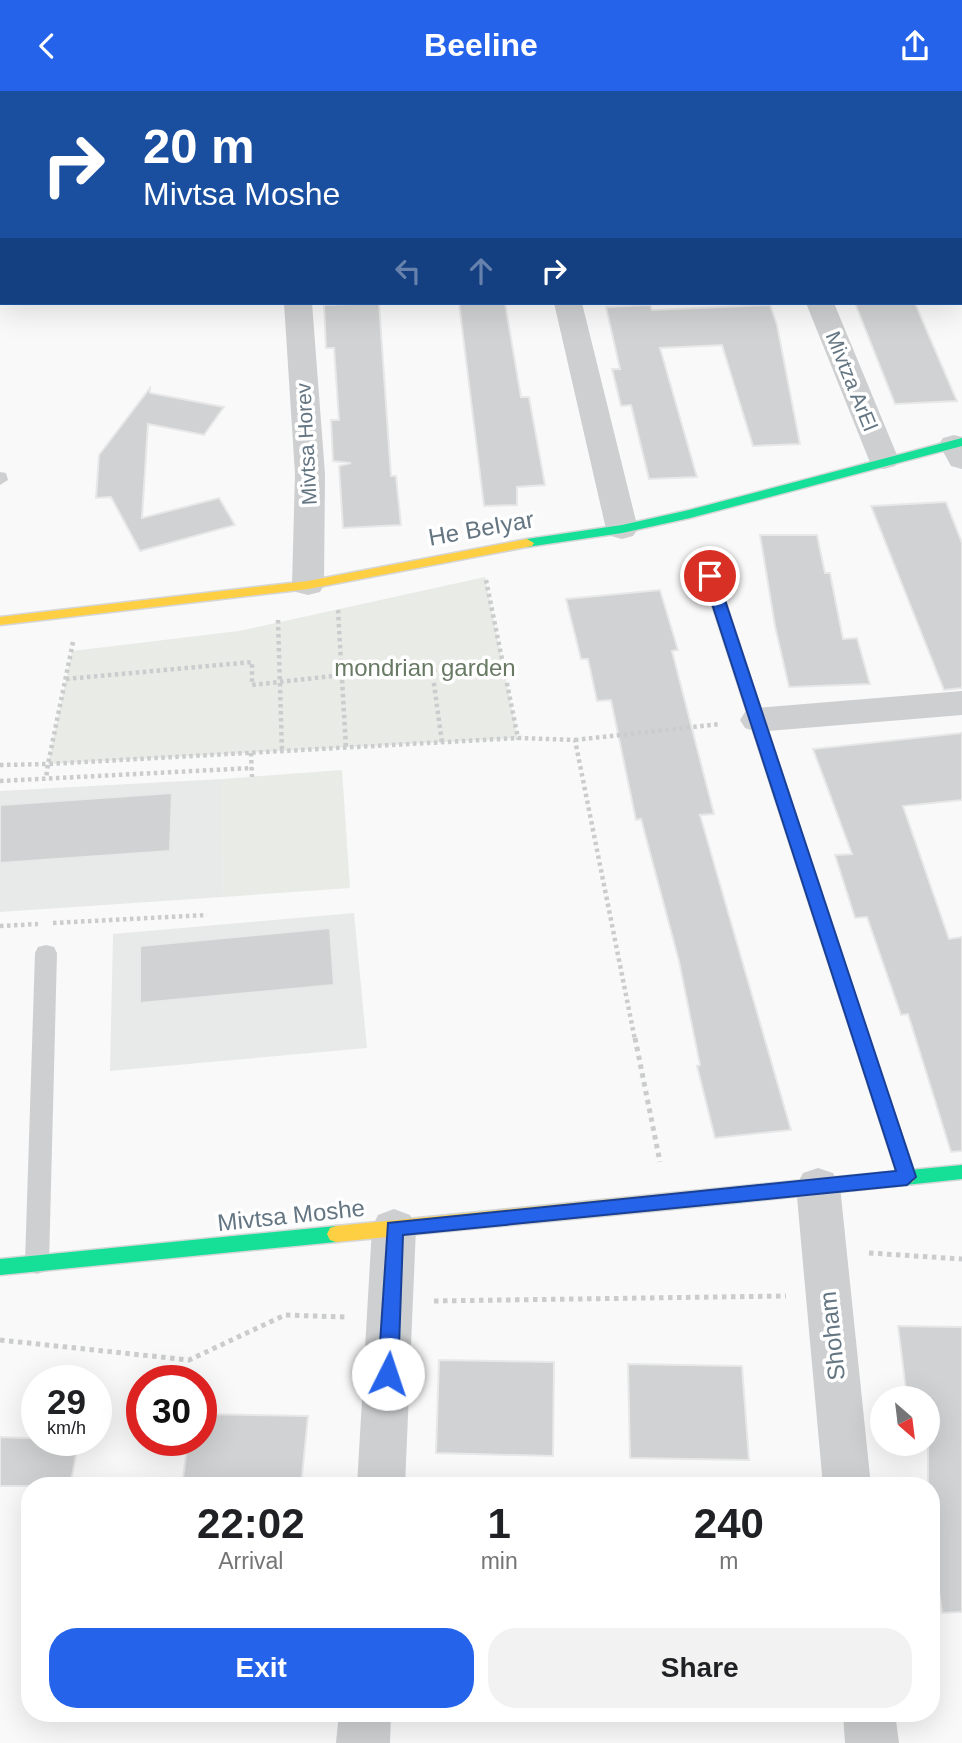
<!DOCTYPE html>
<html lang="en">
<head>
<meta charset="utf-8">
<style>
	body { margin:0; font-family:Arial,sans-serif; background:#f2f2f2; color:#202124; height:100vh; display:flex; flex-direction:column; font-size:26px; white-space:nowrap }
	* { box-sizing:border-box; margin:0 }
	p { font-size:23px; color:#757577 }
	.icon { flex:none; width:38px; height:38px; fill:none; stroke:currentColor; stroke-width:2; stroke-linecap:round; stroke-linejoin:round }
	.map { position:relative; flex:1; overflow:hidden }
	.panel { position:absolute; left:21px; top:1386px; width:919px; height:245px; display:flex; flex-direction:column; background:#fff; border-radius:28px; box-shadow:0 7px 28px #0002 }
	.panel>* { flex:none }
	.top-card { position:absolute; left:0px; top:0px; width:962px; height:214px; box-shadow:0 7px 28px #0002; background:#1a4fa0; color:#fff; overflow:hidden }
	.needle { width:46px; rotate:152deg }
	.tools { position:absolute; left:870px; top:1295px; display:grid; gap:14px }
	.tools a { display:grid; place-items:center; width:70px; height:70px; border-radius:50%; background:#fff; box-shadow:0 7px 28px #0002; font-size:35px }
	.speed { position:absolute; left:21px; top:1274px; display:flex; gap:14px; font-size:35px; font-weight:700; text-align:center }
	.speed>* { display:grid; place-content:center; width:91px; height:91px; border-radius:50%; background:#fff; box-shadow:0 7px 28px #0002; line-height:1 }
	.speed small { font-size:18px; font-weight:400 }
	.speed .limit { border:10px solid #d22; background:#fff; color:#111 }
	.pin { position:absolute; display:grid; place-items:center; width:60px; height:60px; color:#fff; margin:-30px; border:4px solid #fff; border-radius:50%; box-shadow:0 2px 7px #0007 }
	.me { position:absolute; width:77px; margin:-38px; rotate:4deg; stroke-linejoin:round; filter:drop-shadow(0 0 5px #0008) }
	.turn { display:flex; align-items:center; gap:24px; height:147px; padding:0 28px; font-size:32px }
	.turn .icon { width:91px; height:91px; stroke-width:2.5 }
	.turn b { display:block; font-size:49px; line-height:60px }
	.lanes { display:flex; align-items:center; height:66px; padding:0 28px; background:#0003; justify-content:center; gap:35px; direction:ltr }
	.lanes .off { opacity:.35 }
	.eta { display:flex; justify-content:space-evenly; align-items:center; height:119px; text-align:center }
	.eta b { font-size:42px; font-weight:600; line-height:49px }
	.button { display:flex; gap:14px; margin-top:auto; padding:14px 28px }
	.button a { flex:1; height:80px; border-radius:28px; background:#2563eb; color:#fff; font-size:28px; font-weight:600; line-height:80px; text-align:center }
	.button a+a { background:#f2f2f2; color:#202124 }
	header { display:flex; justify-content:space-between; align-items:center; height:91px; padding:0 28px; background:#2563eb; color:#fff; font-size:32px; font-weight:600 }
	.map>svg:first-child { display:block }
	.built { fill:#e8e9e9 }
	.green { fill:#e8ebe6 }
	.building { fill:#d0d2d3; stroke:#e8e8e8; stroke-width:2 }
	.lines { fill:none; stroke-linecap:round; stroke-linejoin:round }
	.fast-casing { stroke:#d5d6d7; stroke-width:3 }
	.slow-casing { stroke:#d5d6d7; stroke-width:3 }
	.path-far1 { stroke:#cbcccd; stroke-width:4.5; stroke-dasharray:3.5 3.5; stroke-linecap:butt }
	.path { stroke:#cbcccd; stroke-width:5; stroke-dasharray:4.5 4.5; stroke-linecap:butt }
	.lane { fill:#cecfd0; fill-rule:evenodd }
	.street { fill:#cecfd0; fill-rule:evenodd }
	.fast { fill:#16e098; fill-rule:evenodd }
	.slow { fill:#ffcf43; fill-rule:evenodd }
	.route { fill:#2563eb; stroke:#184099; stroke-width:2 }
	.labels { text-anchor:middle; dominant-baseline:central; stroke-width:7; stroke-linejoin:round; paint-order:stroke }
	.far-street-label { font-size:21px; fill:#657683; stroke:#fff }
	.street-label { font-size:24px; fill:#657683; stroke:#fff }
	.park-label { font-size:24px; fill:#687a64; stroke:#fff }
</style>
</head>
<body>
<header><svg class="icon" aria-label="back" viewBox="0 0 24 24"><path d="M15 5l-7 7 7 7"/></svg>Beeline<svg class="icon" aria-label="share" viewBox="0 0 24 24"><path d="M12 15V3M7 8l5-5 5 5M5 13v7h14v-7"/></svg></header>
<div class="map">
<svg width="962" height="1652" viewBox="0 0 962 1652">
	<rect width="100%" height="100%" fill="#f9f9f9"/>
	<!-- built -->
	<path class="built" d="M 222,688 L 223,806 L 0,821 L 0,700 Z
		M 354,822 L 367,957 L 110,980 L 113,843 Z"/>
	<!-- green -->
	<path class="green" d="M 485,486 L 518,647 L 48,673 L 72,560 L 239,540 Z
		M 342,679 L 350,797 L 223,806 L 222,688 Z"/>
	<!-- building -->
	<path class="building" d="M 379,212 L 391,385 L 396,385 L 401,434 L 343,437 L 339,375 L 351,372 L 333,370 L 331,329 L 339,329 L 334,257 L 326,257 L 324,214 Z
		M 459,212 L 505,212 L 521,306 L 529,306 L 545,394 L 517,396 L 517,414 L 484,415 Z
		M 855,212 L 915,212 L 957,310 L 895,313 Z
		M 650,214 L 652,219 L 770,214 L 777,234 L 800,353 L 753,355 L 722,254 L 660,257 L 697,386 L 649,388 L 631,314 L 621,315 L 612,278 L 620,278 L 606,216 Z
		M 150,297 L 150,302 L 224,316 L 204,344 L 148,333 L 142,427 L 219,407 L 235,434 L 140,460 L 111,406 L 96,407 L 99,364 Z
		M 946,411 L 962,452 L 962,597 L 944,599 L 871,415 Z
		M 760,444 L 817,444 L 825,482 L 830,482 L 843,548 L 857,547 L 870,593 L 789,596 L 775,535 Z
		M 660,499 L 678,559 L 672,560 L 714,723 L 700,724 L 791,1039 L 715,1047 L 697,975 L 700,974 L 679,870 L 641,728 L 636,729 L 611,609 L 597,610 L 588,568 L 581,568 L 566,508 Z
		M 962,642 L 962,709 L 903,715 L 949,848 L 962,846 L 962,1060 L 951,1061 L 908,923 L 901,924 L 867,826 L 855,827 L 835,764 L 852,763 L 813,658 Z
		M 172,702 L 170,760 L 0,772 L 0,714 Z
		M 330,837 L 334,894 L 140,912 L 140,855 Z
		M 898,1235 L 962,1236 L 962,1521 L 942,1522 L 931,1442 L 931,1395 L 928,1395 L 928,1307 L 907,1307 Z
		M 439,1269 L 554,1271 L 553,1365 L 436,1362 Z
		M 628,1273 L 742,1275 L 749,1369 L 630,1367 Z
		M 201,1323 L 308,1325 L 301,1395 L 182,1395 L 188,1349 L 201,1349 Z
		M 0,1346 L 79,1349 L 70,1395 L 0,1395 Z"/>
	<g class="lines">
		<!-- fast casing -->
		<g class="fast-casing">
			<path id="fast" d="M 962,347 L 962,355 L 690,427 L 622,442 L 527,456 L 520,452 L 527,448 L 622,434 L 689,419 Z
				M 702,457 L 709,461 L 885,996 L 883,1001 L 877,1003 L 871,1001 L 869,996 L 695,461 Z
				M 962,1074 L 962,1088 L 734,1112 L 728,1109 L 725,1104 L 728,1099 L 734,1096 Z
				M 336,1135 L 342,1137 L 345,1143 L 342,1149 L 336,1151 L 0,1184 L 0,1168 Z"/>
		</g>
		<!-- slow casing -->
		<g class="slow-casing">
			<path id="slow" d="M 527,448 L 534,452 L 532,455 L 308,498 L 0,534 L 0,526 L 308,490 Z
				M 877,989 L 883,991 L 885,996 L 916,1086 L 913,1091 L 907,1093 L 901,1091 L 898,1086 L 869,996 L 871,991 Z
				M 734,1096 L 740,1099 L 743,1104 L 740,1109 L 734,1112 L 336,1151 L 330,1149 L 327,1143 L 330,1137 L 336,1135 Z"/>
		</g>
		<!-- path-far1 -->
		<path class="path-far1" d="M 486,489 L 518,647 L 575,649 L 635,949
			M 338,519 L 346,657
			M 278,529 L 282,661
			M 73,551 L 48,673 L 518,647
			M 432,578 L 442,652
			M 66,588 L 252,571 L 252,594 L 342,584 L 503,575
			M 575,649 L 720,633
			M 251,662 L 252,686
			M 0,674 L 48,673 L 46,688
			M 0,690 L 252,677
			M 53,832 L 207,824
			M 0,835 L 38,833"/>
		<!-- path -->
		<path class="path" d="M 635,947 L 660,1071
			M 869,1162 L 962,1168
			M 434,1210 L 786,1205
			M 0,1249 L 189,1269 L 285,1224 L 345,1226"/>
		<!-- lane -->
		<path class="lane" d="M 0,381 L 6,382 L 8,389 L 0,394 Z
			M 46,854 L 54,856 L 57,862 L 49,1172 L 46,1180 L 37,1183 L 28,1180 L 25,1172 L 35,862 L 38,856 Z"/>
		<!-- street -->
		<path class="street" d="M 503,0 L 527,0 L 528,2 L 504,2 Z
			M 716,0 L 741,0 L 742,2 L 717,2 Z
			M 801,0 L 847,0 L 800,2 Z
			M 284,212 L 312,212 L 325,383 L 324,494 L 320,501 L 308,504 L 296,501 L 292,494 L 295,383 Z
			M 554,212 L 582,212 L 638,438 L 633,445 L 622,448 L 611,445 L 606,438 Z
			M 806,212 L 834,212 L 899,369 L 895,375 L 884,378 L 873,375 L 869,369 Z
			M 954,344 L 962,346 L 962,378 L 951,375 L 939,353 L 943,347 Z
			M 962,600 L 962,624 L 757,641 L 745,637 L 740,629 L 745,621 L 757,617 Z
			M 818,1077 L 833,1082 L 840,1095 L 871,1395 L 823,1395 L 796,1095 L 803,1082 Z
			M 394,1118 L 410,1124 L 416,1137 L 405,1395 L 357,1395 L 372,1137 L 378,1124 Z
			M 339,1622 L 391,1622 L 390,1652 L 336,1652 Z
			M 843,1622 L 895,1622 L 899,1652 L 845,1652 Z"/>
		<!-- fast -->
		<use href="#fast" class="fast"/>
		<!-- slow -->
		<use href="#slow" class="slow"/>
	</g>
	<!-- route -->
	<path class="route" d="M 710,481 L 717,485 L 916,1086 L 907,1094 L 403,1144 L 398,1283 L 395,1290 L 388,1292 L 381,1290 L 378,1283 L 388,1132 L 896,1080 L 703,485 Z"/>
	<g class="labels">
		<!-- far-street labels -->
		<g class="far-street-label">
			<text transform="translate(852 290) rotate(68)">Mivtza ArEl</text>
			<text transform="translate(306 353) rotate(-93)">Mivtsa Horev</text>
		</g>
		<!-- street labels -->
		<g class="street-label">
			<text transform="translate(481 437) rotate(-10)">He BeIyar</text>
			<text transform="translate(291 1124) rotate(-6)">Mivtsa Moshe</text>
			<text transform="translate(832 1245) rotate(-96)">Shoham</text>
		</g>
		<!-- park labels -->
		<g class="park-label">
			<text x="425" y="576">mondrian garden</text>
		</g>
	</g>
</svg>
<div class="tools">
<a><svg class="needle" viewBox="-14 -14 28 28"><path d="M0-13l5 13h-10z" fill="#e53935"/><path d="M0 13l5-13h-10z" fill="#757577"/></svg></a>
</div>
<div class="speed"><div>29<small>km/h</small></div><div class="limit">30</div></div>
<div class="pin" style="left:710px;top:485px;background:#d93025"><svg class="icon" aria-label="arrive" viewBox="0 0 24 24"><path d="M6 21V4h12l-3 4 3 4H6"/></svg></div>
<svg class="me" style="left:388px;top:1283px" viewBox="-20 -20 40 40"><circle r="19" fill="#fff"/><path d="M0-13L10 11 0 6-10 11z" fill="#2563eb"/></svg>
<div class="top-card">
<div class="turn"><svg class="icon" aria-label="right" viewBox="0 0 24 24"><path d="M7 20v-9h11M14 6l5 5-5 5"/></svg><div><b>20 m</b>Mivtsa Moshe</div></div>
<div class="lanes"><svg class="icon off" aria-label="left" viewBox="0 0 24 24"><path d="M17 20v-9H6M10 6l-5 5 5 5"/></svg><svg class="icon off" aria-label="ahead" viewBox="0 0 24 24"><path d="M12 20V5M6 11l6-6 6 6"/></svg><svg class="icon" aria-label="right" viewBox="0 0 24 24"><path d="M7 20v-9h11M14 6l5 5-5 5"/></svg></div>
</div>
<section class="panel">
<div class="eta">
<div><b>22:02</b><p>Arrival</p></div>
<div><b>1</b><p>min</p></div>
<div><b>240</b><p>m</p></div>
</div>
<div class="button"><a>Exit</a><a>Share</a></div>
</section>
</div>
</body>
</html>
